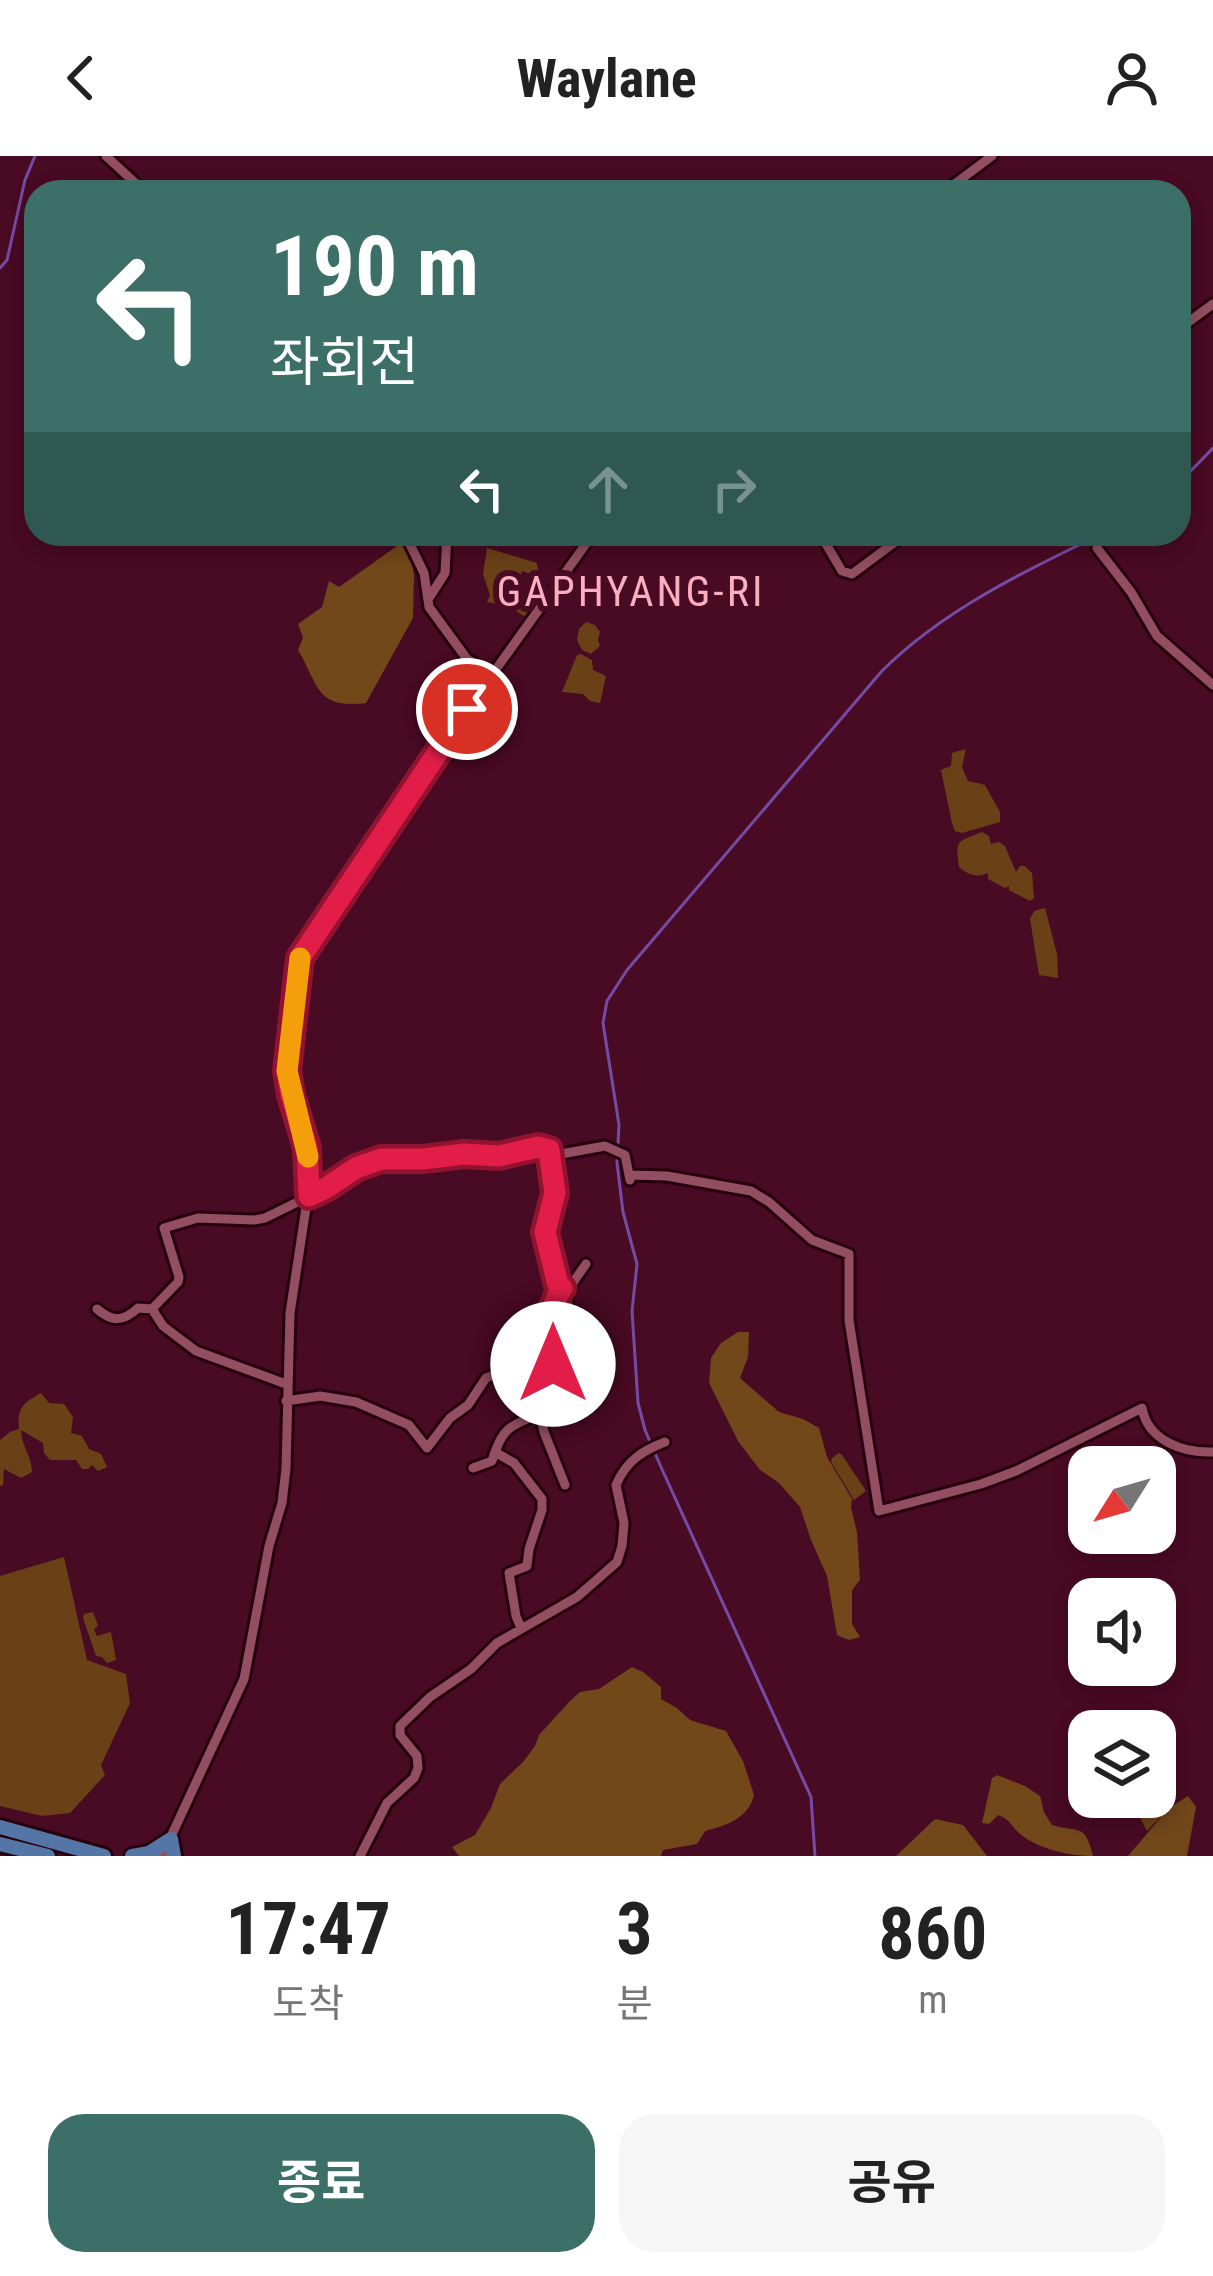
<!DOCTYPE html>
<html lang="ko">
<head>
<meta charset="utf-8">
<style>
	body { margin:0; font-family:"Roboto Condensed","Noto Sans KR",sans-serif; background:#f6f6f6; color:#222; height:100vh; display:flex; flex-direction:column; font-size:45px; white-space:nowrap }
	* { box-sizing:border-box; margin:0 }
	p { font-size:39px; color:#767676 }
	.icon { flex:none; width:66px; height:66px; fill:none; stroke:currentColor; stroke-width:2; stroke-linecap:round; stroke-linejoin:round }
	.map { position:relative; height:1700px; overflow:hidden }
	.panel { display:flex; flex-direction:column; background:#fff; flex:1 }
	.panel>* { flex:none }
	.guide { position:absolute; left:24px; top:24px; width:1167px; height:366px; border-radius:36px; box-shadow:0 6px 18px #0003; background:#3b6f68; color:#fff; overflow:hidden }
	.needle { width:78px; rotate:233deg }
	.fabs { position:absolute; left:1068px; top:1290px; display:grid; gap:24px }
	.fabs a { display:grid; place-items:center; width:108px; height:108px; border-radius:24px; background:#fff; box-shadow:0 6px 18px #0003; font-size:60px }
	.pin { position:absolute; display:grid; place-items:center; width:102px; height:102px; color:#fff; margin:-51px; border:6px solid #fff; border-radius:50%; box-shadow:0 3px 12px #0007 }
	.me { position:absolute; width:132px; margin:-66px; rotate:0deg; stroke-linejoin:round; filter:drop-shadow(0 0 9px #0008) }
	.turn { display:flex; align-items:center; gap:42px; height:252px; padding:0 48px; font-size:54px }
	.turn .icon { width:156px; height:156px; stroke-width:2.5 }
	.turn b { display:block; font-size:84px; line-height:102px }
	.lanes { display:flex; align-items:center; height:114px; padding:0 48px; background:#0003; justify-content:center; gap:60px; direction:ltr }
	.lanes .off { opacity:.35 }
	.eta { display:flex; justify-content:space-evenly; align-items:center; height:204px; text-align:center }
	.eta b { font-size:72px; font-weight:700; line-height:84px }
	.cta { display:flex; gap:24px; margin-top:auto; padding:24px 48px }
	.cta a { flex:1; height:138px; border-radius:36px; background:#3b6f68; color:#fff; font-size:48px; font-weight:700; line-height:138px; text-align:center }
	.cta a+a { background:#f6f6f6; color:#222 }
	header { display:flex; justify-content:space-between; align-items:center; height:156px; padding:0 48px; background:#fff; font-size:54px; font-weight:700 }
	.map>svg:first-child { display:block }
	.green { fill:#6a4117 }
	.forest { fill:#72471a }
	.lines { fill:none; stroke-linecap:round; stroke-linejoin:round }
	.stream { stroke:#744ca4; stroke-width:3 }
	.street-casing { stroke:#27000d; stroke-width:15 }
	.primary-casing { stroke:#27000d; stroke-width:20 }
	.street { stroke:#934e61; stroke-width:9 }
	.primary { stroke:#5376a7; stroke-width:14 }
	.route-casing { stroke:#92132f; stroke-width:30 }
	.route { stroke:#e11d48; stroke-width:21 }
	.slow { stroke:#f59e0b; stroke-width:21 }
	.labels { text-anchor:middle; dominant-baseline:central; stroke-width:12; stroke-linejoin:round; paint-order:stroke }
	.quarter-label { font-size:42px; letter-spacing:3px; fill:#fcaec1; stroke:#490a23 }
</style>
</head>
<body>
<header><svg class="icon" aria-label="back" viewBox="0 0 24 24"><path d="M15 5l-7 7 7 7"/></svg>Waylane<svg class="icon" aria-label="person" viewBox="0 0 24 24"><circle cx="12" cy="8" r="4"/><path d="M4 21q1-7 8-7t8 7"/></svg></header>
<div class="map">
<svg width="1213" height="1700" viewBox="0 0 1213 1700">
	<rect width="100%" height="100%" fill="#490a23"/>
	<!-- green -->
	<path class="green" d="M 487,392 L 537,407 L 539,421 L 522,415 L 516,433 L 539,444 L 526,461 L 507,450 L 487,446 L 490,439 L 483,418 Z
		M 586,466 L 595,469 L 600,476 L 598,484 L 600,490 L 591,498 L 582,494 L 577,484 L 579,473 Z
		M 581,498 L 592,504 L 593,514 L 606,520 L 600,547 L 590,545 L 583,538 L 562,536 L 577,499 Z
		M 966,593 L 962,611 L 968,625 L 985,629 L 1000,656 L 1000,666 L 962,677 L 955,675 L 952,667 L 941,614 L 951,610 L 952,597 Z
		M 982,676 L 989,680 L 991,688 L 999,686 L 1005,690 L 1016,716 L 1020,710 L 1025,710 L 1032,717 L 1034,742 L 1030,745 L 1009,734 L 1009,730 L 1005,732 L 988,723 L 988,717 C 977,722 968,719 959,711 C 955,683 957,686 982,676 Z
		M 1045,752 L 1057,798 L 1058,822 L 1039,819 L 1030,763 L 1034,755 Z
		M 41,1237 L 49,1247 L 64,1248 L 73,1261 L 71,1277 L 82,1280 L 89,1293 L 101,1298 L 107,1311 L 98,1315 L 92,1309 L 88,1313 L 82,1313 L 76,1304 L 50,1304 L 44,1297 L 43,1287 L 21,1274 C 21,1289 32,1301 32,1316 L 21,1322 L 4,1313 L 3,1329 L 0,1330 L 0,1284 L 10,1276 L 19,1273 C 17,1252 23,1247 41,1237 Z
		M 839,1297 L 842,1299 L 866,1335 L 854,1344 L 831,1306 L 832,1302 Z
		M 64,1401 L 87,1504 L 126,1518 L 130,1547 L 101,1609 L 105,1619 L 70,1657 L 42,1660 L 0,1650 L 0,1420 Z
		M 93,1456 L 98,1470 L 94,1473 L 97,1480 L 111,1476 L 116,1504 L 107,1507 L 102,1501 L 96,1500 L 83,1462 L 84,1458 Z
		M 1151,1643 L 1159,1644 L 1168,1653 L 1147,1675 L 1136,1654 Z"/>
	<!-- forest -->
	<path class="forest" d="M 400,388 L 408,392 L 414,418 L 413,462 L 366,547 C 315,553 319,529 298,494 L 303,482 L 298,468 L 322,451 L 329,425 L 339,431 Z
		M 738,1176 L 749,1176 L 748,1201 L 740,1222 L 779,1256 L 803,1263 L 819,1272 L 827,1301 L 852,1343 L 851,1352 L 857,1376 L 860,1424 L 852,1434 L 852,1468 L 860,1481 L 849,1484 L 837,1479 L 827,1420 L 811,1384 L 800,1351 L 779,1327 L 760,1314 L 738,1285 L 709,1227 L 711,1202 L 721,1187 Z
		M 632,1511 L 643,1516 L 661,1531 L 661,1543 L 677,1552 L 690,1564 L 726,1575 L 743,1605 L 754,1639 C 748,1663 727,1669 705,1675 L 697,1688 L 663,1694 L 661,1700 L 459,1700 L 452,1691 L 475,1679 L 491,1652 L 500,1628 L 523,1606 L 535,1590 L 539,1579 L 570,1545 L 580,1536 L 599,1533 Z
		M 997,1619 L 1025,1630 L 1040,1640 L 1044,1656 L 1052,1669 C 1078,1677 1085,1666 1093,1700 C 1070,1700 1037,1693 1019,1677 C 1010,1669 1010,1663 998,1659 L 989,1668 L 982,1667 L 992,1622 Z
		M 1188,1640 L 1196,1651 L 1187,1700 L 1128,1700 L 1168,1653 Z
		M 935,1663 L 963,1669 L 987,1700 L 896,1700 Z"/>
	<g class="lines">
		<!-- stream -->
		<path class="stream" d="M 0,112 L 7,104 L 25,24 L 35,0
			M 1179,327 L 1213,292
			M 815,1700 L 811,1641 L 661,1311 L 645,1274 L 638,1247 L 632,1155 L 637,1108 L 623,1056 L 617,1007 L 619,969 L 603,867 L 607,845 L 627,814 L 881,516 C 940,456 1026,414 1102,378"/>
		<!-- street casing -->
		<g class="street-casing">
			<path id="street" d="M 106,0 L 145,36
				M 944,36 L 992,0
				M 1179,173 L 1213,148
				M 405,378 L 424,417 L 429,451 L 467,503 L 492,518
				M 820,378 L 842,415 L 852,418 L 906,378
				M 1097,392 L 1131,436 L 1157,480 L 1213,529
				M 429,442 L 445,417 L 447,378
				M 549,994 L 555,1037 L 548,1058 L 545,1076 L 558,1129 L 567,1135 L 586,1108
				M 629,1019 L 667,1020 L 751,1035 L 769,1046 L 812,1084 L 849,1098 L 849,1164 L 879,1355 L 981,1328 L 1016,1315 L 1142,1252 C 1148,1285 1183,1297 1213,1296
				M 562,1132 L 551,1157 L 547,1180 L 553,1204 L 539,1254 L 544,1276 L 565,1329
				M 567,1135 C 567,1157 570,1182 585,1197 L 599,1191 L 609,1203
				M 97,1153 C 112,1166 123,1166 138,1152 L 152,1153 L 178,1126 L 179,1121 L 164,1072 L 198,1062 L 254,1064 L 265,1062 L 326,1032 L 356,1012 L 381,1003 L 423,1003 L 464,998 L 499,1000 L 538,991 L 561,998 L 605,990 L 625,999 L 630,1024
				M 152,1153 L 163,1170 L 196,1195 L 286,1228
				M 520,1194 C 523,1211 522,1236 540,1244
				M 550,1217 L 582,1205 L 585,1197
				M 286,1245 L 320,1240 L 356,1246 L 409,1269 L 427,1292 L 450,1262 L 468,1249 L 486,1222 L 502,1216 L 515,1196 L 547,1179
				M 495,1296 L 514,1307 L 542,1343 L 542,1354 L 529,1393 L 527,1410 L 509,1417 L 516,1460 L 521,1472
				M 473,1312 L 492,1305 C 502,1272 509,1270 540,1258
				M 162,1700 L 244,1523 L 269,1390 L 282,1347 L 286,1313 L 290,1157 L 309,1032 L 307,992 L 291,939 L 287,915 L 300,802 L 443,587 L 593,378
				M 360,1700 L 387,1647 L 414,1622 L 418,1612 L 417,1600 L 400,1579 L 400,1570 L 430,1541 L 471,1513 L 497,1487 L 577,1441 L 617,1406 L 622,1390 L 624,1367 L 616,1329 C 626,1305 642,1295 665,1286"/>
		</g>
		<!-- primary casing -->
		<g class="primary-casing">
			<path id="primary" d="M 0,1671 L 104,1700
				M 0,1688 L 48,1700
				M 132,1700 L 149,1697 L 171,1683 L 174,1700"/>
		</g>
		<!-- street -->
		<use href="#street" class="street"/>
		<!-- primary -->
		<use href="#primary" class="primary"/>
	</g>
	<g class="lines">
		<!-- route casing -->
		<g class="route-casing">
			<path id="route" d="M 467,553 L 300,802 L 287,915 L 291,939 L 307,992 L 309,1040 L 326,1032 L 356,1012 L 381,1003 L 423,1003 L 464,998 L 499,1000 L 538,991 L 549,994 L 555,1037 L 545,1076 L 558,1129 L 562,1132 C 544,1162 550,1176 553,1208"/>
		</g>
		<!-- route -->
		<use href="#route" class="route"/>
		<!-- slow -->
		<path class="slow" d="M 300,802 L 287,915 L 308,1001"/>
	</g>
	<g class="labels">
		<!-- quarter labels -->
		<g class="quarter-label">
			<text x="631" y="435">GAPHYANG-RI</text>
		</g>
	</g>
</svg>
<div class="fabs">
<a><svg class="needle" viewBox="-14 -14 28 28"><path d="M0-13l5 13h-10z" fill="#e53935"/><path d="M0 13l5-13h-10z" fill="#767676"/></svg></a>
<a><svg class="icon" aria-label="sound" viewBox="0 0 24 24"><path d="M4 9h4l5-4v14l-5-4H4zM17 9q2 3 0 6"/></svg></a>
<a><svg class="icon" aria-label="layers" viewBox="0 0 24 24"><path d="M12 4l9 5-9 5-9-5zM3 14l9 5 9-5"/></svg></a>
</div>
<div class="pin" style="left:467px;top:553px;background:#d93025"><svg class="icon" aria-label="arrive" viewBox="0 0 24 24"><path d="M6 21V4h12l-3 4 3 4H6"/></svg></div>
<svg class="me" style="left:553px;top:1208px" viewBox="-20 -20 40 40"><circle r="19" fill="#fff"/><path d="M0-13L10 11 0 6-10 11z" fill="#e11d48"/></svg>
<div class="guide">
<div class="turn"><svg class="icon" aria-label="left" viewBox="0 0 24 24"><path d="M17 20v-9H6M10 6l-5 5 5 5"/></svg><div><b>190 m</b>좌회전</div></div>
<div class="lanes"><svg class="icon" aria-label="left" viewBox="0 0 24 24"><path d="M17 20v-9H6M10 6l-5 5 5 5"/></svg><svg class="icon off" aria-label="ahead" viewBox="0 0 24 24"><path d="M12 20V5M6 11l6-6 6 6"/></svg><svg class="icon off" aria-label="right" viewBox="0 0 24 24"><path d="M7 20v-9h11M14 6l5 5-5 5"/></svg></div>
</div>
</div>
<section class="panel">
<div class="eta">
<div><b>17:47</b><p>도착</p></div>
<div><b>3</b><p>분</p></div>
<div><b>860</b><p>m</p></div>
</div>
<div class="cta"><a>종료</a><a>공유</a></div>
</section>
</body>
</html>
